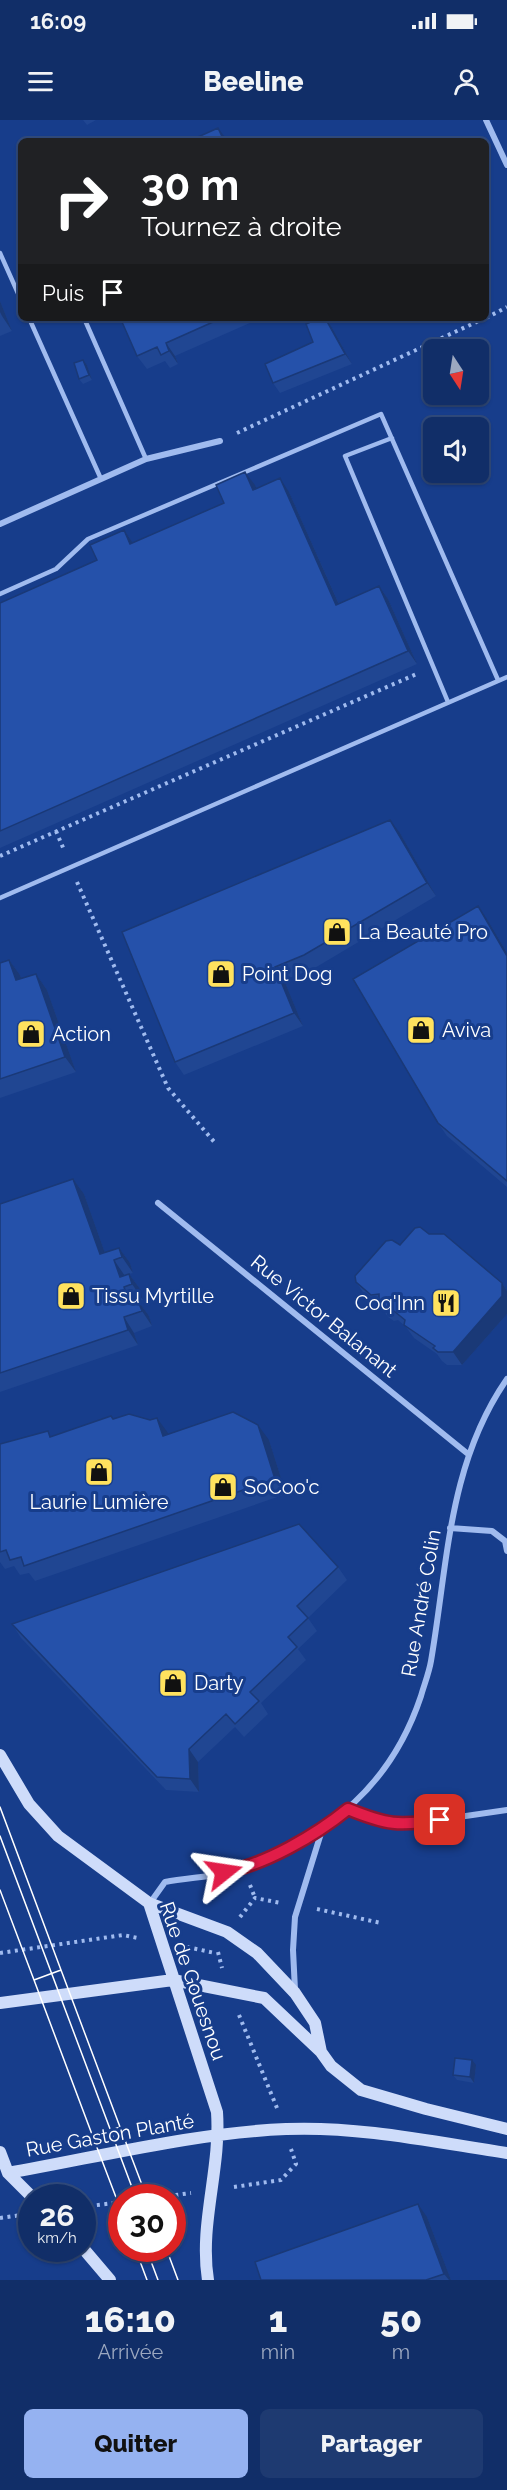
<!DOCTYPE html>
<html lang="fr">
<head>
<meta charset="utf-8">
<style>
	body { margin:0; font-family:Raleway,sans-serif; background:#1e3a71; color:#f1f3f6; height:100vh; display:flex; flex-direction:column; font-size:22px; white-space:nowrap }
	* { box-sizing:border-box; margin:0 }
	p { font-size:20px; color:#9ca8c0 }
	.icon { flex:none; width:33px; height:33px; fill:none; stroke:currentColor; stroke-width:2; stroke-linecap:round; stroke-linejoin:round }
	.map { position:relative; height:2160px; overflow:hidden }
	.panel { display:flex; flex-direction:column; background:#112e68; flex:1 }
	.panel>* { flex:none }
	.guide { position:absolute; left:18px; top:18px; width:471px; height:183px; border-radius:9px; box-shadow:0 2px 4px #0004,0 0 0 2px #304a7c; background:#202124; color:#fff; overflow:hidden }
	.needle { width:39px; rotate:168deg }
	.controls { position:absolute; left:423px; top:219px; display:grid; gap:12px }
	.controls a { display:grid; place-items:center; width:66px; height:66px; border-radius:9px; background:#112e68; box-shadow:0 2px 4px #0004,0 0 0 2px #304a7c; font-size:30px }
	.speed { position:absolute; left:18px; top:2064px; display:flex; gap:12px; font-size:30px; font-weight:700; text-align:center }
	.speed>* { display:grid; place-content:center; width:78px; height:78px; border-radius:50%; background:#112e68; box-shadow:0 2px 4px #0004,0 0 0 2px #304a7c; line-height:1 }
	.speed small { font-size:15px; font-weight:400 }
	.speed .limit { border:9px solid #d22; background:#fff; color:#111 }
	.pin { position:absolute; display:grid; place-items:center; width:51px; height:51px; color:#fff; margin:-26px; border-radius:12px; box-shadow:0 3px 9px #0006 }
	.me { position:absolute; width:66px; margin:-33px; rotate:75deg; stroke-linejoin:round; filter:drop-shadow(0 0 4px #0008) }
	.turn { display:flex; align-items:center; gap:21px; height:126px; padding:0 24px; font-size:27px }
	.turn .icon { width:78px; height:78px; stroke-width:2.5 }
	.turn b { display:block; font-size:42px; line-height:51px }
	.then { display:flex; align-items:center; height:57px; padding:0 24px; background:#0003; gap:12px; font-size:22px }
	.eta { display:flex; justify-content:space-evenly; align-items:center; height:102px; text-align:center }
	.eta b { font-size:36px; font-weight:800; line-height:42px }
	.cta { display:flex; gap:12px; margin-top:auto; padding:12px 24px }
	.cta a { flex:1; height:69px; border-radius:9px; background:#95b2f1; color:#111; font-size:24px; font-weight:800; line-height:69px; text-align:center }
	.cta a+a { background:#1e3a71; color:#f1f3f6 }
	.status { display:flex; justify-content:space-between; align-items:center; height:42px; padding:0 30px; background:#112e68; direction:ltr }
	.status svg { height:16px; fill:currentColor }
	header { display:flex; justify-content:space-between; align-items:center; height:78px; padding:0 24px; background:#112e68; font-size:27px; font-weight:800 }
	.map>svg:first-child { display:block }
	.lines { fill:none; stroke-linecap:round; stroke-linejoin:round }
	.path { stroke:#a0bbef; stroke-width:4; stroke-dasharray:3 4.5; stroke-linecap:butt }
	.service { stroke:#a0bbef; stroke-width:4.5 }
	.minor { stroke:#a0bbef; stroke-width:6 }
	.secondary { stroke:#cedcfa; stroke-width:12 }
	.tram { stroke:#fff; stroke-width:1.5 }
	.wall { fill:#204692 }
	.shaded-wall { fill:#1a3977 }
	.building { fill:#2551aa; stroke:#1a3977; stroke-width:1.5 }
	.route-casing { stroke:#92132f; stroke-width:15 }
	.route { stroke:#e11d48; stroke-width:10 }
	.labels { text-anchor:middle; dominant-baseline:central; stroke-width:6; stroke-linejoin:round; paint-order:stroke }
	.poi-label { font-size:20px; fill:#fff; stroke:#173d8b; text-anchor:start }
	.street-label { font-size:20px; fill:#fff; stroke:#173d8b }
</style>
</head>
<body>
<div class="status"><b>16:09</b><svg viewBox="0 0 49 12"><path d="M0 12V9h3v3zM5 12V6h3v6zM10 12V3h3v9zM15 12V0h3v12zM26 1h20v11H26zM47 4h2v5h-2z"/></svg></div>
<header><svg class="icon" aria-label="menu" viewBox="0 0 24 24"><path d="M4 6h16M4 12h16M4 18h16"/></svg>Beeline<svg class="icon" aria-label="person" viewBox="0 0 24 24"><circle cx="12" cy="8" r="4"/><path d="M4 21q1-7 8-7t8 7"/></svg></header>
<div class="map">
<svg width="507" height="2160" viewBox="0 0 507 2160">
	<rect width="100%" height="100%" fill="#173d8b"/>
	<g class="lines">
		<!-- path -->
		<path class="path" d="M 486,198 L 507,187
			M 237,313 L 485,198
			M 56,711 L 64,730
			M 0,736 L 419,553
			M 77,762 L 168,968 L 216,1024
			M 250,1765 L 255,1778
			M 317,1789 L 381,1803
			M 240,1797 L 255,1778 L 281,1783
			M 187,1827 L 215,1833
			M 218,1832 L 222,1848
			M 0,1833 L 123,1815 L 138,1818
			M 239,1895 L 277,1988
			M 234,2067 L 281,2060 L 296,2044 L 291,2029
			M 153,2078 L 191,2073
			M 82,2087 L 122,2082
			M 0,2098 L 22,2095"/>
		<!-- service -->
		<path class="service" d="M 0,133 L 21,180
			M 29,198 L 101,359
			M 84,198 L 146,339
			M 392,318 L 345,336 L 448,582
			M 0,474 L 56,449 L 88,419 L 381,294 L 498,560
			M 0,778 L 507,557"/>
		<!-- minor -->
		<path class="minor" d="M 486,0 L 507,45
			M 0,404 L 146,339 L 220,321
			M 158,1083 L 468,1334
			M 450,1408 L 492,1411 L 505,1421 L 507,1431
			M 348,1689 L 381,1702 L 404,1705 L 507,1690
			M 150,1783 L 165,1762 C 190,1757 222,1757 245,1748 C 331,1713 391,1666 421,1576 C 424,1565 429,1553 431,1541 C 448,1443 448,1344 507,1259
			M 295,1870 L 293,1830 L 295,1797 L 322,1710"/>
		<!-- secondary -->
		<path class="secondary" d="M 0,1635 L 29,1684 L 58,1716 L 149,1783 L 227,1812 L 257,1833 L 295,1873 L 315,1903 L 321,1932
			M 149,1783 L 217,1992 C 221,2049 199,2104 208,2160
			M 0,1883 L 173,1860 L 264,1878 L 321,1932 L 331,1946 L 361,1970 L 426,1989 L 507,2009
			M 0,2032 L 8,2053 L 33,2078
			M 8,2053 C 99,2037 193,2013 286,2009 C 360,2006 434,2022 507,2033
			M 82,2127 L 110,2160"/>
		<!-- tram -->
		<path class="tram" d="M 0,1687 L 61,1850 L 34,1860 L 0,1770
			M 0,1716 L 136,2078
			M 61,1850 L 120,2007 L 93,2017 L 34,1860 Z
			M 122,2093 L 93,2017 L 120,2007 L 147,2078
			M 135,2128 L 147,2160
			M 146,2128 L 158,2160
			M 166,2128 L 178,2160"/>
	</g>
	<!-- wall -->
	<path class="wall" d="M 83,0 L 96,0 L 87,5 Z
		M 0,181 L 12,211 L 0,216 Z
		M 127,198 L 261,198 L 175,236 L 178,244 L 170,248 L 165,241 L 147,249 L 137,236 Z
		M 326,198 L 331,206 L 352,244 L 280,273 L 273,263 L 313,222 Z
		M 83,240 L 87,245 L 92,260 L 83,264 L 79,259 Z
		M 255,365 L 256,369 L 289,372 L 339,484 L 379,466 L 388,479 L 417,544 L 0,728 L 0,483 L 97,440 L 124,410 L 133,423 L 224,383 Z
		M 400,713 L 436,776 L 313,849 L 284,860 L 303,906 L 184,955 L 175,942 Z
		M 487,799 L 507,833 L 507,1067 L 447,1016 L 438,1003 Z
		M 9,840 L 20,855 L 21,859 L 36,854 L 47,870 L 76,952 L 0,978 L 0,843 Z
		M 73,1059 L 84,1074 L 105,1133 L 119,1128 L 130,1143 L 133,1153 L 129,1154 L 140,1169 L 143,1180 L 138,1181 L 149,1196 L 152,1206 L 134,1213 L 138,1225 L 0,1272 L 0,1084 Z
		M 429,1114 L 502,1163 L 507,1171 L 507,1194 L 462,1245 L 447,1245 L 442,1241 L 437,1234 L 414,1218 L 406,1207 L 398,1200 L 394,1201 L 388,1197 L 382,1188 L 380,1189 L 365,1175 L 356,1162 L 400,1125 Z
		M 111,1296 L 113,1299 L 168,1314 L 269,1320 L 286,1374 L 35,1461 L 29,1453 L 20,1455 L 14,1446 L 5,1449 L 0,1442 L 0,1324 L 52,1316 Z
		M 338,1447 L 347,1460 L 308,1498 L 317,1511 L 298,1529 L 306,1540 L 261,1583 L 268,1594 L 244,1617 L 235,1607 L 198,1642 L 199,1672 L 166,1670 L 21,1518 L 12,1504 Z
		M 476,1945 L 474,1963 L 457,1960 L 453,1955 Z
		M 427,2097 L 451,2160 L 261,2160 Z"/>
	<!-- shaded-wall -->
	<path class="shaded-wall" d="M 218,8 L 228,21 L 224,21 Z
		M 0,181 L 12,211 L 2,196 L 0,192 Z
		M 325,198 L 331,206 L 352,244 L 345,234 Z
		M 166,223 L 175,236 L 178,244 L 169,231 Z
		M 83,240 L 87,245 L 92,260 L 89,255 Z
		M 245,352 L 255,365 L 263,383 L 253,370 Z
		M 280,358 L 289,372 L 345,498 L 336,485 Z
		M 124,410 L 133,423 L 130,424 Z
		M 379,466 L 388,479 L 417,544 L 408,531 Z
		M 390,700 L 400,713 L 436,776 L 427,763 Z
		M 478,786 L 487,799 L 507,833 L 507,836 Z
		M 9,840 L 20,855 L 25,870 L 16,860 Z
		M 275,847 L 284,860 L 303,906 L 294,893 Z
		M 36,854 L 47,870 L 76,952 L 65,937 Z
		M 73,1059 L 84,1074 L 111,1150 L 100,1134 Z
		M 119,1128 L 130,1143 L 133,1153 L 122,1137 Z
		M 114,1140 L 125,1156 L 120,1157 Z
		M 129,1154 L 140,1169 L 143,1180 L 132,1164 Z
		M 502,1163 L 507,1171 L 507,1194 L 462,1245 L 453,1232 Z
		M 124,1167 L 134,1183 L 129,1184 Z
		M 138,1181 L 149,1196 L 152,1206 L 142,1191 Z
		M 124,1197 L 134,1213 L 138,1225 L 128,1210 Z
		M 157,1298 L 168,1313 L 174,1331 L 163,1316 Z
		M 258,1305 L 269,1320 L 286,1374 L 275,1359 Z
		M 189,1629 L 198,1642 L 199,1672 L 190,1659 Z
		M 472,1940 L 476,1945 L 474,1963 L 470,1957 Z
		M 418,2084 L 427,2097 L 451,2160 L 449,2160 L 444,2154 Z"/>
	<!-- building -->
	<path class="building" d="M 218,8 L 224,21 L 189,21 Z
		M 127,198 L 222,198 L 166,223 L 169,231 L 161,235 L 157,227 L 137,236 L 122,202 L 128,200 Z
		M 320,198 L 325,198 L 345,234 L 273,263 L 265,244 L 313,222 L 306,204 Z
		M 83,240 L 89,255 L 79,259 L 74,243 Z
		M 245,352 L 253,370 L 280,358 L 336,485 L 379,466 L 408,531 L 0,711 L 0,483 L 97,440 L 90,425 L 124,410 L 130,424 L 224,383 L 216,365 Z
		M 390,700 L 427,763 L 304,835 L 275,847 L 294,893 L 175,942 L 122,812 Z
		M 478,786 L 507,836 L 507,1061 L 438,1003 L 353,859 Z
		M 9,840 L 16,860 L 36,854 L 65,937 L 0,959 L 0,843 Z
		M 73,1059 L 100,1134 L 119,1128 L 122,1137 L 114,1140 L 120,1157 L 129,1154 L 132,1164 L 124,1167 L 129,1184 L 138,1181 L 142,1191 L 124,1197 L 128,1210 L 0,1253 L 0,1084 Z
		M 420,1107 L 429,1114 L 444,1114 L 502,1163 L 502,1176 L 453,1232 L 438,1232 L 433,1228 L 435,1226 L 404,1205 L 405,1200 L 389,1187 L 385,1188 L 379,1184 L 379,1174 L 371,1175 L 356,1162 L 355,1156 L 386,1121 L 392,1120 L 400,1125 L 415,1108 Z
		M 233,1292 L 258,1305 L 275,1359 L 24,1446 L 21,1437 L 10,1440 L 6,1430 L 0,1432 L 0,1324 L 48,1311 L 50,1317 L 111,1296 L 113,1299 L 129,1294 L 150,1300 L 157,1298 L 163,1316 Z
		M 299,1404 L 338,1447 L 297,1486 L 308,1498 L 288,1517 L 297,1527 L 250,1572 L 259,1581 L 235,1604 L 226,1594 L 189,1629 L 190,1659 L 157,1657 L 12,1504 Z
		M 455,1938 L 472,1940 L 470,1957 L 453,1955 Z
		M 418,2084 L 444,2154 L 426,2160 L 261,2160 L 255,2142 Z"/>
	<g class="lines">
		<!-- route casing -->
		<g class="route-casing">
			<path id="route" d="M 224,1752 C 265,1745 316,1715 348,1689 C 387,1705 398,1706 440,1700"/>
		</g>
		<!-- route -->
		<use href="#route" class="route"/>
	</g>
	<!-- icons -->
	<defs>
		<g id="shop-square" transform="scale(1.5)"><rect x="-9" y="-9" width="18" height="18" rx="4" fill="#ffe25e" stroke="#173d8b"/><path d="M-5-2.5h2.3a2.7 3.5 0 0 1 5.4 0H5L5.5 6h-11ZM-1.5-2.5h3a1.5 2.3 0 0 0-3 0Z" fill="#111"/></g>
		<g id="restaurant-square" transform="scale(1.5)"><rect x="-9" y="-9" width="18" height="18" rx="4" fill="#ffe25e" stroke="#173d8b"/><path d="M-5-6h1v4h1v-4h1v4h1v-4h1v5L-1.5 .5V6h-2V.5L-5-1ZM5-6V6H3V1.5H1.5Q1.5-4 5-6Z" fill="#111"/></g>
	</defs>
	<g fill-rule="evenodd">
		<use href="#shop-square" x="337" y="812"/>
		<use href="#shop-square" x="221" y="854"/>
		<use href="#shop-square" x="421" y="910"/>
		<use href="#shop-square" x="31" y="914"/>
		<use href="#shop-square" x="71" y="1176"/>
		<use href="#restaurant-square" x="446" y="1183"/>
		<use href="#shop-square" x="99" y="1352"/>
		<use href="#shop-square" x="223" y="1367"/>
		<use href="#shop-square" x="173" y="1563"/>
	</g>
	<g class="labels">
		<!-- poi labels -->
		<g class="poi-label">
			<text x="358" y="812">La Beauté Pro</text>
			<text x="242" y="854">Point Dog</text>
			<text x="442" y="910">Aviva</text>
			<text x="52" y="914">Action</text>
			<text x="92" y="1176">Tissu Myrtille</text>
			<text x="425" y="1183" text-anchor="end">Coq'Inn</text>
			<text x="244" y="1367">SoCoo'c</text>
			<text x="99" y="1382" text-anchor="middle">Laurie Lumière</text>
			<text x="194" y="1563">Darty</text>
		</g>
		<!-- street labels -->
		<g class="street-label">
			<text transform="translate(324 1196) rotate(39)">Rue Victor Balanant</text>
			<text transform="translate(421 1483) rotate(-80)">Rue André Colin</text>
			<text transform="translate(193 1861) rotate(71)">Rue de Gouesnou</text>
			<text transform="translate(110 2015) rotate(-10)">Rue Gaston Planté</text>
		</g>
	</g>
</svg>
<div class="controls">
<a><svg class="needle" viewBox="-14 -14 28 28"><path d="M0-13l5 13h-10z" fill="#e53935"/><path d="M0 13l5-13h-10z" fill="#9ca8c0"/></svg></a>
<a><svg class="icon" aria-label="sound" viewBox="0 0 24 24"><path d="M4 9h4l5-4v14l-5-4H4zM17 9q2 3 0 6"/></svg></a>
</div>
<div class="speed"><div>26<small>km/h</small></div><div class="limit">30</div></div>
<div class="pin" style="left:440px;top:1700px;background:#d93025"><svg class="icon" aria-label="arrive" viewBox="0 0 24 24"><path d="M6 21V4h12l-3 4 3 4H6"/></svg></div>
<svg class="me" style="left:224px;top:1752px" viewBox="-20 -20 40 40"><path d="M0-17L14 15 0 8-14 15z" fill="#e11d48" stroke="#fff" stroke-width="4"/></svg>
<div class="guide">
<div class="turn"><svg class="icon" aria-label="right" viewBox="0 0 24 24"><path d="M7 20v-9h11M14 6l5 5-5 5"/></svg><div><b>30 m</b>Tournez à droite</div></div>
<div class="then">Puis<svg class="icon" aria-label="arrive" viewBox="0 0 24 24"><path d="M6 21V4h12l-3 4 3 4H6"/></svg></div>
</div>
</div>
<section class="panel">
<div class="eta">
<div><b>16:10</b><p>Arrivée</p></div>
<div><b>1</b><p>min</p></div>
<div><b>50</b><p>m</p></div>
</div>
<div class="cta"><a>Quitter</a><a>Partager</a></div>
</section>
</body>
</html>
